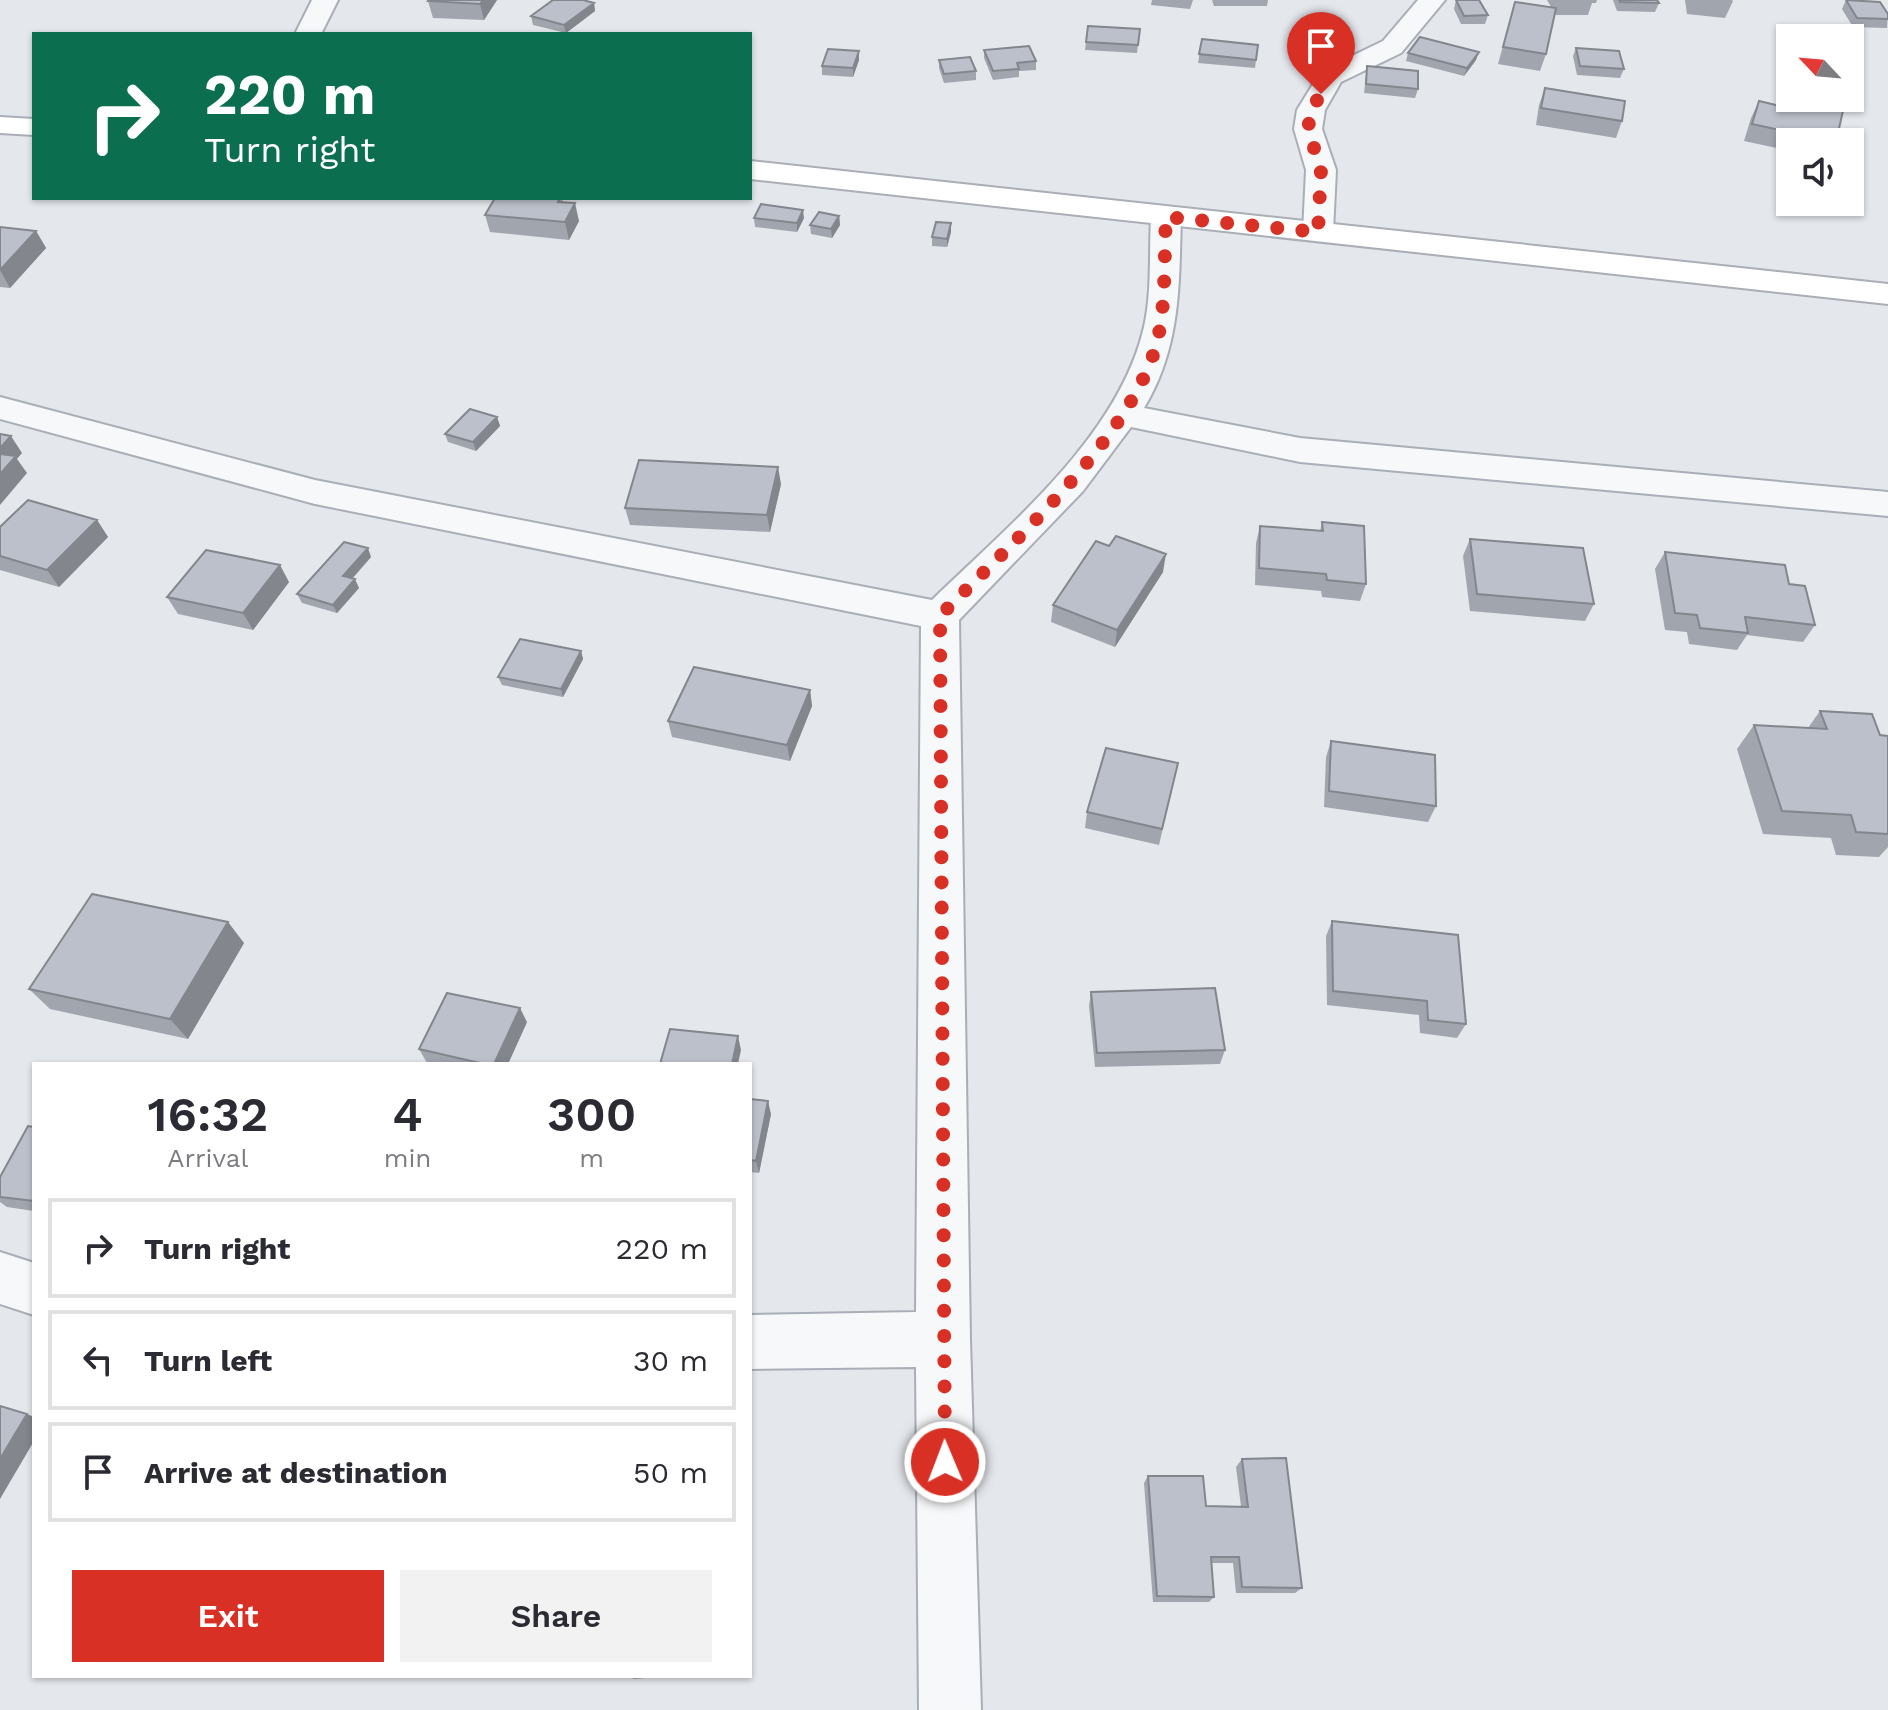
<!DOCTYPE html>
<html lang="en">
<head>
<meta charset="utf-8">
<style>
	body { margin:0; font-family:"Work Sans",sans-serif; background:#f2f2f3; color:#2b2b33; height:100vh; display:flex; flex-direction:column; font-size:30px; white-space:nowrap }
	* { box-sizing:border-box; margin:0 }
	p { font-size:26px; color:#7c7c81 }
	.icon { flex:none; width:44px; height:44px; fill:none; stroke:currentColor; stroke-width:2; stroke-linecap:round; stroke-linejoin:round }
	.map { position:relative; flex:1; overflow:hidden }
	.panel { position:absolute; left:32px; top:1062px; width:720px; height:616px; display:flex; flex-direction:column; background:#fff; border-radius:0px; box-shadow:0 2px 6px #0004 }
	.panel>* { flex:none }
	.top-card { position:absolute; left:32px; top:32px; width:720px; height:168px; border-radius:0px; box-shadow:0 2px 6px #0004; background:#0b6e4f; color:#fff; overflow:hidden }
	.needle { width:52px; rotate:296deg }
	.tools { position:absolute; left:1776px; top:24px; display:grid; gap:16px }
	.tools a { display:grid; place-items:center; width:88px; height:88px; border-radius:0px; background:#fff; box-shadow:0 2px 6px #0004; font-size:40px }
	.pin { position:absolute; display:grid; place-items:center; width:68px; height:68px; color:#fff; margin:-82px -34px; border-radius:50% 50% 50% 0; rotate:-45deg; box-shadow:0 0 8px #0007 }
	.pin .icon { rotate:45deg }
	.me { position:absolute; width:88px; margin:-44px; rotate:359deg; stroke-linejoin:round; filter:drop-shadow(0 0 6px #0008) }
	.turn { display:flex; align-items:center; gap:28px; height:168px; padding:0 40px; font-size:36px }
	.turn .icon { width:104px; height:104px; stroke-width:2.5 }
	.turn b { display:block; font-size:56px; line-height:68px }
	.eta { display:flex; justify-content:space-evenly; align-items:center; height:136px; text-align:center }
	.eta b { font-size:48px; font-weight:600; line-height:56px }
	.action { display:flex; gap:16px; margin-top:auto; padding:16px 40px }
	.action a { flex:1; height:92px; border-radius:0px; background:#d93025; color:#fff; font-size:32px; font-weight:600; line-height:92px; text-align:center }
	.action a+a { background:#f2f2f3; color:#2b2b33 }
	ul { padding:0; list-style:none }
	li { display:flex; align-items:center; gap:24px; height:100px; margin:0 16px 12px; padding:0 24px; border:4px solid #e1e1e2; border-radius:0px }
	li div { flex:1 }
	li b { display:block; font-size:30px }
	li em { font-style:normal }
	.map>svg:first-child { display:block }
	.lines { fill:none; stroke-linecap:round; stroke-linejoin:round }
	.street-casing { stroke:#a9aeb7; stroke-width:4 }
	.secondary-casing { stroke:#a9aeb7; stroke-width:4 }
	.street { fill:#f7f8fa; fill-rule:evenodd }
	.secondary { fill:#fff; fill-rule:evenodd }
	.wall { fill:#a1a5ae }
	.shaded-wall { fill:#83868d }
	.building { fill:#bbc0ca; stroke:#83868d; stroke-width:2 }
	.route { stroke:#d93025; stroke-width:14; stroke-dasharray:0 25.2 }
</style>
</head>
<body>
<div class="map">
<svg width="1888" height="1710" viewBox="0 0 1888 1710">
	<rect width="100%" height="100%" fill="#e4e7ec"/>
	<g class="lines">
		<!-- street casing -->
		<g class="street-casing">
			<path id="street" d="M 312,0 L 338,0 L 321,34 L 295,34 Z
				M 1418,0 L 1445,0 L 1401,53 L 1341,82 L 1325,110 L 1322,129 L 1336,170 L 1333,232 L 1329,238 L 1307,238 L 1303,232 L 1306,170 L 1294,129 L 1297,110 L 1321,71 L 1383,41 Z
				M 1166,208 L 1177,211 L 1181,217 C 1179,285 1181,347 1144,408 L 1300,438 L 1888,492 L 1888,516 L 1300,462 L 1131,427 L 1083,491 L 959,620 L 970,1339 L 981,1710 L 919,1710 L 916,1367 L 750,1369 L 750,1315 L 916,1312 L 921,626 L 315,504 L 0,419 L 0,397 L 315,480 L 932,600 C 1009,525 1119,436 1144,327 C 1152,292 1149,253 1151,217 L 1155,211 Z
				M 0,1252 L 34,1263 L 34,1315 L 0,1304 Z"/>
		</g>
		<!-- secondary casing -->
		<g class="secondary-casing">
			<path id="secondary" d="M 0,117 L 34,119 L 34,135 L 0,133 Z
				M 750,161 L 1888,284 L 1888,304 L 750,179 Z"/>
		</g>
		<!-- street -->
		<use href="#street" class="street"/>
		<!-- secondary -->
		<use href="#secondary" class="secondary"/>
	</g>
	<!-- wall -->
	<path class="wall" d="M 429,0 L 497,0 L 484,20 L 433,18 L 428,1 Z
		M 1152,0 L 1193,0 L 1190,9 L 1151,5 Z
		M 1212,0 L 1268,0 L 1267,6 L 1214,6 Z
		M 1456,0 L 1488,15 L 1485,24 L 1461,24 L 1454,9 Z
		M 1547,0 L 1597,0 L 1596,3 L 1592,3 L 1588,15 L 1555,15 L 1546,54 L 1540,71 L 1498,64 L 1515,2 L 1551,7 Z
		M 1613,0 L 1657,0 L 1659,3 L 1655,12 L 1617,11 Z
		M 1685,0 L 1732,0 L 1733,1 L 1725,18 L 1687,14 Z
		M 1846,0 L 1888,14 L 1887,28 L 1853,27 L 1842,9 Z
		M 594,3 L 595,11 L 566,33 L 533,25 L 531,16 Z
		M 1088,26 L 1140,29 L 1137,53 L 1085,50 Z
		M 1202,39 L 1258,45 L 1255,68 L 1198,63 Z
		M 1576,48 L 1624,69 L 1620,78 L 1577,75 L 1573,56 Z
		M 984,50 L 1036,61 L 1036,70 L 1019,71 L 1019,77 L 993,80 L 984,58 Z
		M 859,51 L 859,60 L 853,77 L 822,75 L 822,66 Z
		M 1408,53 L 1476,60 L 1464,76 L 1406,61 Z
		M 939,60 L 976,71 L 976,80 L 944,83 L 939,68 Z
		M 1367,66 L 1418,89 L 1415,98 L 1364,93 Z
		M 1545,88 L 1622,121 L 1616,138 L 1536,125 L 1539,105 Z
		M 1805,98 L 1836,142 L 1790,142 L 1790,151 L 1744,141 L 1751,118 L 1759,101 L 1780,105 L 1782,101 L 1801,105 Z
		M 495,198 L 562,198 L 563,202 L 579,221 L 569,240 L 490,232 L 485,215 Z
		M 839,216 L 840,225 L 832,238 L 811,234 L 810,225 Z
		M 754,218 L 804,218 L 797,232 L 755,227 Z
		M 0,227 L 36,231 L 46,248 L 10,288 L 0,287 Z
		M 951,232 L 947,247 L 932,246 L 932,237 Z
		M 497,417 L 500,426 L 476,451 L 448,442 L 445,434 Z
		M 781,484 L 770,532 L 630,525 L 625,508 Z
		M 97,520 L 108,537 L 59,587 L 0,570 L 0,527 Z
		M 1322,522 L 1366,584 L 1360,601 L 1322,597 L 1321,591 L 1255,585 L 1256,543 L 1260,526 L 1320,531 Z
		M 1470,539 L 1594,604 L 1585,621 L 1470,611 L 1463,556 Z
		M 1109,546 L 1163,572 L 1115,647 L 1051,622 L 1053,605 Z
		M 1665,552 L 1789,584 L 1815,625 L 1803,642 L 1747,635 L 1737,650 L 1689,644 L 1687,632 L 1665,630 L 1655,569 Z
		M 371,557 L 353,578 L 359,588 L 337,613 L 302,603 L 297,594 Z
		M 289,582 L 253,630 L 178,614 L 167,597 Z
		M 581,651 L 583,659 L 563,697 L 502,685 L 498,677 Z
		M 810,690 L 812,706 L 790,761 L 672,737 L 668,721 Z
		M 1820,711 L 1880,735 L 1888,736 L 1888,847 L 1879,857 L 1836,855 L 1831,838 L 1763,834 L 1737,749 L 1754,725 L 1808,728 Z
		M 1331,741 L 1436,806 L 1428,822 L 1324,807 L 1326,757 Z
		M 1178,763 L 1159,845 L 1085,828 L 1087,812 Z
		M 1332,921 L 1466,1024 L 1457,1038 L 1420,1033 L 1419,1015 L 1327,1005 L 1326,936 Z
		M 244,943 L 188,1039 L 50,1009 L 29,989 Z
		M 1091,992 L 1225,1050 L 1220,1064 L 1095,1067 L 1089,1006 Z
		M 527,1022 L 508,1064 L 432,1064 L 427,1063 L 419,1049 Z
		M 750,1099 L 771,1114 L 759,1173 L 750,1172 Z
		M 34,1127 L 34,1211 L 7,1207 L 0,1202 L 0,1177 Z
		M 1242,1459 L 1302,1588 L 1295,1593 L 1236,1593 L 1233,1563 L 1211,1563 L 1214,1597 L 1209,1602 L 1153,1602 L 1144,1483 L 1148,1476 L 1206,1506 L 1241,1506 L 1236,1467 Z
		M 628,1676 L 668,1676 L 634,1679 Z"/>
	<!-- shaded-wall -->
	<path class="shaded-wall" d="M 483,0 L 497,0 L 484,20 L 480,4 Z
		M 594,3 L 595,11 L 566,33 L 564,25 Z
		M 859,51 L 859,60 L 853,77 L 853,68 Z
		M 1479,52 L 1476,60 L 1464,76 L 1467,68 Z
		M 575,203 L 579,221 L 569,240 L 565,222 Z
		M 803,210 L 804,218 L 797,232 L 797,223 Z
		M 839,216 L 840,225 L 832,238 L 831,229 Z
		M 951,223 L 951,232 L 947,247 L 947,239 Z
		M 36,231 L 46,248 L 10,288 L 0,270 Z
		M 497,417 L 500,426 L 476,451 L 473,442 Z
		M 11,436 L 22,453 L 17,459 L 27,473 L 0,505 L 0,448 Z
		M 778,467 L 781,484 L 770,532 L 767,515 Z
		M 97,520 L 108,537 L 59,587 L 47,570 Z
		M 368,548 L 371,557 L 347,584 L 343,576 Z
		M 1166,554 L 1163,572 L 1115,647 L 1117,630 Z
		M 280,565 L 289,582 L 253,630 L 243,613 Z
		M 355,579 L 359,588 L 337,613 L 333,605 Z
		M 581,651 L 583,659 L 563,697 L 561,689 Z
		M 810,690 L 812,706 L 790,761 L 787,745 Z
		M 228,922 L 244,943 L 188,1039 L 170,1019 Z
		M 520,1008 L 527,1022 L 508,1064 L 494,1064 Z
		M 738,1036 L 741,1050 L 738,1064 L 732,1064 Z
		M 768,1101 L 771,1114 L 759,1173 L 756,1161 Z
		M 27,1414 L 34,1417 L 34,1441 L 0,1499 L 0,1459 Z"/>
	<!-- building -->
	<path class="building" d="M 429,0 L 483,0 L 480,4 L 428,1 Z
		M 553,0 L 583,0 L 594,3 L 564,25 L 531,16 Z
		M 1456,0 L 1479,0 L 1488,15 L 1464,16 Z
		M 1619,0 L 1657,0 L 1659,3 L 1620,2 Z
		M 1846,0 L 1880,2 L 1888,14 L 1888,19 L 1857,18 Z
		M 1515,2 L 1556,8 L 1546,54 L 1503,47 Z
		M 1088,26 L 1140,29 L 1138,45 L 1086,42 Z
		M 1420,37 L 1479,52 L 1467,68 L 1408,53 Z
		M 1202,39 L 1258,45 L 1256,60 L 1199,54 Z
		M 1029,46 L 1036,61 L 1017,63 L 1019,69 L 993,71 L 984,50 Z
		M 1576,48 L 1619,51 L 1624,69 L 1580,66 Z
		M 828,49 L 859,51 L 853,68 L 822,66 Z
		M 970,57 L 976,71 L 944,74 L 939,60 Z
		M 1367,66 L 1418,71 L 1418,89 L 1366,84 Z
		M 1545,88 L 1625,101 L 1622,121 L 1541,108 Z
		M 1805,98 L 1844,106 L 1836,142 L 1752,124 L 1759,101 L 1780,106 L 1782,101 L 1803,105 Z
		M 495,198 L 560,198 L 558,202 L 575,203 L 565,222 L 485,215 Z
		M 761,204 L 803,210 L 797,223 L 754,218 Z
		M 819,212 L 839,216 L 831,229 L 810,225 Z
		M 936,222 L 951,223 L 947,239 L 932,237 Z
		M 0,227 L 36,231 L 0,270 Z
		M 470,409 L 497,417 L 473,442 L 445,434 Z
		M 0,434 L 11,436 L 0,448 Z
		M 0,454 L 16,456 L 0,474 Z
		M 639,460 L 778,467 L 767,515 L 625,508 Z
		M 28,500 L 97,520 L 47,570 L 0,556 L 0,527 Z
		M 1322,522 L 1364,526 L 1366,584 L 1327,580 L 1326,574 L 1259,568 L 1260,526 L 1323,531 Z
		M 1116,536 L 1166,554 L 1117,630 L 1053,605 L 1096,541 L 1109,546 Z
		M 1470,539 L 1583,548 L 1594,604 L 1477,594 Z
		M 344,542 L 368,548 L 343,576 L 355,579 L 333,605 L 297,594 Z
		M 206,550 L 280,565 L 243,613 L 167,597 Z
		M 1665,552 L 1785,565 L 1789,584 L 1805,586 L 1815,625 L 1745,617 L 1748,633 L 1700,628 L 1697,615 L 1675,613 Z
		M 520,639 L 581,651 L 561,689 L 498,677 Z
		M 694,667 L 810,690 L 787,745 L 668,721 Z
		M 1820,711 L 1872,714 L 1880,735 L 1888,736 L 1888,834 L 1856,832 L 1851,815 L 1782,811 L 1754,725 L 1827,729 Z
		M 1331,741 L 1435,755 L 1436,806 L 1329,791 Z
		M 1106,748 L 1178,763 L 1162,829 L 1087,812 Z
		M 92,894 L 228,922 L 170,1019 L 29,989 Z
		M 1332,921 L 1458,935 L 1466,1024 L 1428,1020 L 1427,1001 L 1333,991 Z
		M 1215,988 L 1225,1050 L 1097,1053 L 1091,992 Z
		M 447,993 L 520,1008 L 494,1064 L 484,1064 L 419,1049 Z
		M 670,1029 L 738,1036 L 732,1064 L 660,1064 Z
		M 750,1099 L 768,1101 L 756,1161 L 750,1160 Z
		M 28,1126 L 34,1127 L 34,1201 L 0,1197 L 0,1177 Z
		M 0,1406 L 27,1414 L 0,1459 Z
		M 1286,1458 L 1302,1588 L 1242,1587 L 1239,1557 L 1211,1557 L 1214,1597 L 1157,1596 L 1148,1476 L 1203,1476 L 1206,1506 L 1248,1507 L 1242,1459 Z"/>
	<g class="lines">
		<!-- route -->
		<path class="route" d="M 945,1462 L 940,616 C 1009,545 1146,426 1160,327 C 1166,291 1164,253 1166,217 L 1318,232 L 1321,170 L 1308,129 L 1311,110 L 1321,94"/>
	</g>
</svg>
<div class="tools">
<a><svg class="needle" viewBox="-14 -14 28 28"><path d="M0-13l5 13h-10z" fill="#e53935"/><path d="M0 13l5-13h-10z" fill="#7c7c81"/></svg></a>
<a><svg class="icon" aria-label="sound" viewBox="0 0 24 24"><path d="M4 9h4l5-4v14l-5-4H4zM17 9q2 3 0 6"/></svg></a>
</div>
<div class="pin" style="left:1321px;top:94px;background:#d93025"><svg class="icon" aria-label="arrive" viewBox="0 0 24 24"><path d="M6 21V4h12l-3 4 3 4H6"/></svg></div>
<svg class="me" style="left:945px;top:1462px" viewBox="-20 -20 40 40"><circle r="17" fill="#d93025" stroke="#fff" stroke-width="3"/><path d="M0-11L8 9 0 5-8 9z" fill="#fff"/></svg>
<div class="top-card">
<div class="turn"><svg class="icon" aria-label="right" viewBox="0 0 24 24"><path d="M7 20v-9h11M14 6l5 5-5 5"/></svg><div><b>220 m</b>Turn right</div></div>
</div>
<section class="panel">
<div class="eta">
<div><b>16:32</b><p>Arrival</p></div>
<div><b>4</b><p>min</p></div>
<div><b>300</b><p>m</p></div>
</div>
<ul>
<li><svg class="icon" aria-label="right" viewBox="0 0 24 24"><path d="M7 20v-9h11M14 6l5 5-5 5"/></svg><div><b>Turn right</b></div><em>220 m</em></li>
<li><svg class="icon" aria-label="left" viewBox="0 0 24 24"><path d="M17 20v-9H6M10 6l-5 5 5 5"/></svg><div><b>Turn left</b></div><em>30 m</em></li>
<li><svg class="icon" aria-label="arrive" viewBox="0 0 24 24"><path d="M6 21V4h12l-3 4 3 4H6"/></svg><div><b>Arrive at destination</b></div><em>50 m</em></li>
</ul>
<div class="action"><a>Exit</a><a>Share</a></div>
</section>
</div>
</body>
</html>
